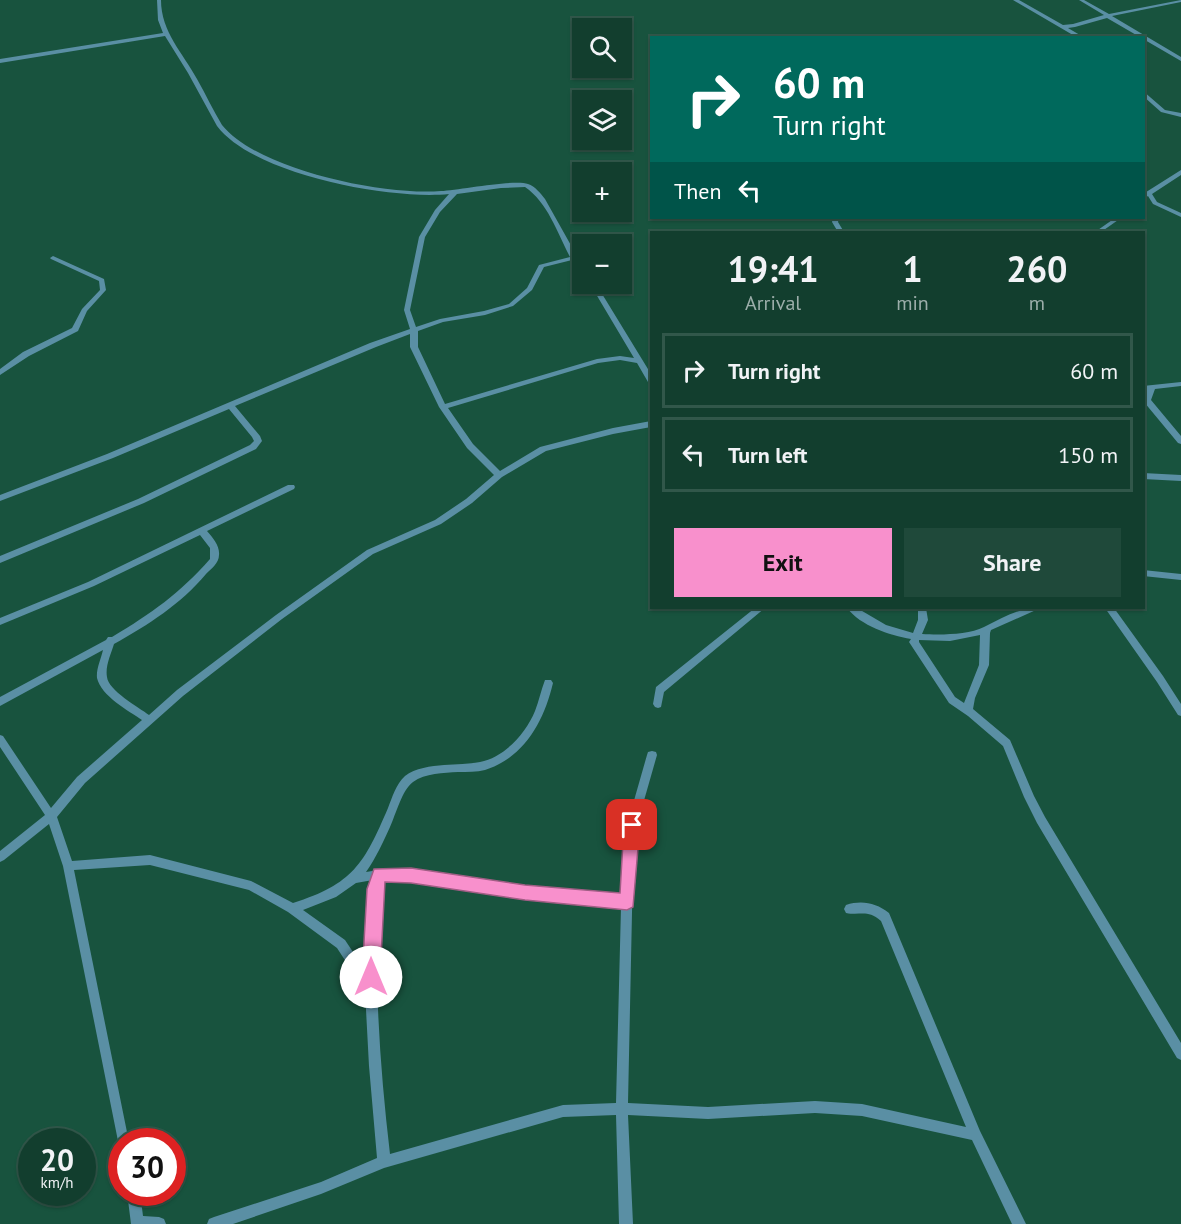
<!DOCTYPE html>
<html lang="en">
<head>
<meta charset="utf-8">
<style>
	body { margin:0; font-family:"PT Sans",sans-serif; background:#1f493a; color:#f1f3f6; height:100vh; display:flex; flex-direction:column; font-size:22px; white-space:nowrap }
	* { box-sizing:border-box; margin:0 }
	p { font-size:20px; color:#9caeaa }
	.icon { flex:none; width:33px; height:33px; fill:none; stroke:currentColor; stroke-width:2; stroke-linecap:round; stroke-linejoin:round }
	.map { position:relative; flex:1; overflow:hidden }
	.side { position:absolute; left:650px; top:231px; width:495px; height:378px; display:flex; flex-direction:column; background:#123e2e; border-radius:0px; box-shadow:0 2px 4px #0004,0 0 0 2px #31574a }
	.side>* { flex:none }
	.top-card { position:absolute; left:650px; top:36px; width:495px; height:183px; border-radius:0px; box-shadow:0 2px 4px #0004,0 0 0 2px #31574a; background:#00695c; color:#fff; overflow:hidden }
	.tools { position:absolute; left:572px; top:18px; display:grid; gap:12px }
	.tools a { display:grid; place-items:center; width:60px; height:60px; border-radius:0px; background:#123e2e; box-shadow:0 2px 4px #0004,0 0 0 2px #31574a; font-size:30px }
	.speed { position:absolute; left:18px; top:1128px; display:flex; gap:12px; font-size:30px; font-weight:700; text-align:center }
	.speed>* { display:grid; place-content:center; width:78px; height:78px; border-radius:50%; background:#123e2e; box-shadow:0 2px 4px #0004,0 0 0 2px #31574a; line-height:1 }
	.speed small { font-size:15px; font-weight:400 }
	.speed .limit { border:9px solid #d22; background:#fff; color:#111 }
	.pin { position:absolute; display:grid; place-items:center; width:51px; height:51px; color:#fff; margin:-26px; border-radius:12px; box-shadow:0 3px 9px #0006 }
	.me { position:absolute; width:66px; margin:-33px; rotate:0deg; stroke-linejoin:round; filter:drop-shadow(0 0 4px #0008) }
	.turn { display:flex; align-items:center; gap:21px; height:126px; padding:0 24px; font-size:27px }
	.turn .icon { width:78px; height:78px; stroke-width:2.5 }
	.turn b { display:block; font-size:42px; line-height:51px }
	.then { display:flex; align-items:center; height:57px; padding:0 24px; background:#0003; gap:12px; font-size:22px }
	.eta { display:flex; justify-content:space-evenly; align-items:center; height:102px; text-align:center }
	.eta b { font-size:36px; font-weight:800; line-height:42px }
	.primary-button { display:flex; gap:12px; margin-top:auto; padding:12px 24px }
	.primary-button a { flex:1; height:69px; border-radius:0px; background:#f890cc; color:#111; font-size:24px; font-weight:800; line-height:69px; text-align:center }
	.primary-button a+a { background:#1f493a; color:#f1f3f6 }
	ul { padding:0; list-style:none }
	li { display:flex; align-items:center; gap:18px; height:75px; margin:0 12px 9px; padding:0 12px; border:3px solid #31574a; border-radius:0px }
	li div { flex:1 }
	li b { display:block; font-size:22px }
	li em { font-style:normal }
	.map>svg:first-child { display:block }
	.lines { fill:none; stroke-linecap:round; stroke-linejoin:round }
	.street { fill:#5a8fa4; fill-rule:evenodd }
	.route { fill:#f890cc; stroke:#a15e85; stroke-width:1.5 }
</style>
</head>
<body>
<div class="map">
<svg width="1181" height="1224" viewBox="0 0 1181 1224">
	<rect width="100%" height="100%" fill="#18533e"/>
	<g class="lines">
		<!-- street -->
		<path class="street" d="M 157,0 L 161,0 C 161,32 183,53 197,79 C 206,95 213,110 222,125 C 258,170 385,196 441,191 C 459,190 515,179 528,184 C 535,186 541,194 545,199 L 582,265 L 582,272 L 580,271 L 572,260 L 544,267 L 532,290 L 513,306 L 485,315 L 443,322 L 418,331 L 418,347 L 445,404 L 597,359 L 620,356 L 634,358 L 590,284 L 596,284 L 651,374 L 651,382 L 648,382 L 637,363 L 620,360 L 598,363 L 448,408 L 473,444 L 500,471 L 540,447 L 613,428 L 651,421 L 651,427 L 613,434 L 546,451 L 502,477 L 472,503 L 441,524 L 373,554 L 282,619 L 183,696 L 85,783 L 57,817 L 72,861 L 150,855 L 251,881 L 293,903 C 353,884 364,864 388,808 C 392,798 396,784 405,776 C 415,768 431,766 444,765 C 456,764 469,764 480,762 C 505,757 526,733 535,711 C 539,701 541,690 545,680 L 551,680 L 553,683 C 544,721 525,757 485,770 C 477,772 467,772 458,772 C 444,773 425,773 413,782 C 402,790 396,814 390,827 C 383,842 376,858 366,872 L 391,868 L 525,888 L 622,896 L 623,865 L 627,825 L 647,755 L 648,752 L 652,751 L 656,752 L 657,755 L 637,825 L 633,865 L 628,1103 L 708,1107 L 815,1101 L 862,1104 L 966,1127 L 881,921 C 867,909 861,916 846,913 L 844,909 L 846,905 C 862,900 876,903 889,913 L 980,1131 L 1026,1224 L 1012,1224 L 972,1140 L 862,1116 L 815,1113 L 708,1119 L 628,1115 L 633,1224 L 619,1224 L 616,1115 L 563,1117 L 384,1168 L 321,1194 L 233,1224 L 207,1224 L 209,1219 L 214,1217 L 321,1182 L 377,1158 L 369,1066 L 365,991 L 337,948 L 288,912 L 249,890 L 150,865 L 74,870 L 129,1142 L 122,1142 L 122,1148 L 119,1146 L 63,866 L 49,824 L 4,860 L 0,862 L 0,851 L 45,815 L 0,747 L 0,735 L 3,736 L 51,808 L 77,777 L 142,720 C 129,711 101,696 97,678 C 96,669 101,659 103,650 L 0,706 L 0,697 L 106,640 L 108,637 L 112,637 C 152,613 179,594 210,559 L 210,548 L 200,535 L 94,586 L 0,625 L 0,618 L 88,582 L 288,485 L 294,485 L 295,487 L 294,489 L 207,531 C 213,538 220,546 219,555 C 219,563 211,569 206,574 C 181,604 148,625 114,644 C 111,654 105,666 107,677 C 108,690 138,707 149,715 L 177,690 L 276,615 L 367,550 L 435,520 L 466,499 L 494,475 L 467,448 L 439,407 L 410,347 L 410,334 L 376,347 L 235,406 L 260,436 L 262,441 L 256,449 L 144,503 L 0,563 L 0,556 L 138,499 L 250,445 L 254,441 L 252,437 L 229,409 L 113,458 L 0,501 L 0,495 L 107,454 L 370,343 L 410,329 L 404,310 L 419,237 L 435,210 L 449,194 C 390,200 254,175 217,126 L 188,73 L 165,36 L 0,63 L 0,59 L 163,33 L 158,20 ZM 525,187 C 548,203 557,232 570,257 L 539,265 L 527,288 L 509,304 L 484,311 L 440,319 L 416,327 L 410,310 L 425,237 L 440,212 L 457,194 L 501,188 ZM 391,878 L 525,898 L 621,907 L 616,1103 L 563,1105 L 390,1154 C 383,1094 378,1035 377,975 C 376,943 375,910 384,879 ZM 373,880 C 364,909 365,940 365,970 L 345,940 L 303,910 L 336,897 L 356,883 Z
			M 1013,0 L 1019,0 L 1063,25 L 1073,24 L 1104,15 L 1079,0 L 1084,0 L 1109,14 L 1181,0 L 1181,2 L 1112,16 L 1181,57 L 1181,61 L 1107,18 L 1075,27 L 1068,28 L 1085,38 L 1078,38 Z
			M 1143,91 L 1165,110 L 1181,113 L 1181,117 L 1161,112 L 1143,96 Z
			M 1181,170 L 1181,175 L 1152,194 L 1157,202 L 1181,213 L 1181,217 L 1153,204 L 1148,196 L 1143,199 L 1143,194 Z
			M 833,218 L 839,218 L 838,222 L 844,232 L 838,232 L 832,222 Z
			M 1115,218 L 1121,218 L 1101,232 L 1095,232 Z
			M 53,256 L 104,279 L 106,290 L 87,311 L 78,331 L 29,356 L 0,375 L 0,369 L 23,352 L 72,328 L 82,309 L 100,290 L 99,281 L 51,259 L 50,258 Z
			M 1181,382 L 1181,386 L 1155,389 L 1151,400 L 1181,436 L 1181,444 L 1178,443 L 1144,402 L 1143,400 L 1147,390 L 1143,390 L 1143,386 Z
			M 1143,473 L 1181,475 L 1181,481 L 1143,479 Z
			M 1143,570 L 1181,574 L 1181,580 L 1143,576 Z
			M 755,608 L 765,608 L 664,692 L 661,707 L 658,708 L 655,707 L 653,704 L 656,687 Z
			M 847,608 L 857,608 L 886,625 L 913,633 L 918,620 L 918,608 L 926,608 L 928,620 L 922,634 C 940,635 968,635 984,627 C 1001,619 1018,608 1037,608 L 1036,610 L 991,630 L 990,633 L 989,665 L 975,698 L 973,709 L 1010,740 L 1034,796 L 1045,817 L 1181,1043 L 1181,1060 L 1177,1058 L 1037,823 L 1024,797 L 1003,746 L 968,716 L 949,703 L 911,645 L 909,642 L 911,639 C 889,635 861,626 847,608 ZM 980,635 L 979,665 L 964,703 L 955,697 L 919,642 L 919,640 L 950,641 Z
			M 1105,608 L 1114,608 L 1163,676 L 1181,704 L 1181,716 L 1178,715 L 1157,682 Z
			M 127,1192 L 140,1192 L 143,1216 L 159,1217 L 164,1219 L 166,1224 L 131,1224 Z"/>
	</g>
	<!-- route -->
	<path class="route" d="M 632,818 L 638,820 L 640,825 L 633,907 L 627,910 L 525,900 L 411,883 L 385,882 L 380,977 L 377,983 L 371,986 L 365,983 L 362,977 L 367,889 L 374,869 L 411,868 L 525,885 L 620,893 L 624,825 L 626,820 Z"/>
</svg>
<div class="tools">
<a><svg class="icon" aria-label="search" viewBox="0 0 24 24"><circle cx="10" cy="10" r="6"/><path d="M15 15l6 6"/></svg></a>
<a><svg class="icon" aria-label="layers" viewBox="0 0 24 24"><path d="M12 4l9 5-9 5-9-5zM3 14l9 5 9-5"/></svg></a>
<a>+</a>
<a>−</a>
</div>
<div class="speed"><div>20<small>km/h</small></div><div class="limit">30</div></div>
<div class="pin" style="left:632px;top:825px;background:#d93025"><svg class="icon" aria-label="arrive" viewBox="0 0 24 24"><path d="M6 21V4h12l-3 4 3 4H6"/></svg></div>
<svg class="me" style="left:371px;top:977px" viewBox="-20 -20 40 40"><circle r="19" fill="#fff"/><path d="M0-13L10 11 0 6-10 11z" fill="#f890cc"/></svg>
<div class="top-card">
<div class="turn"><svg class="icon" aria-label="right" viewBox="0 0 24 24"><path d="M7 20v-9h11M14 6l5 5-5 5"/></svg><div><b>60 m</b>Turn right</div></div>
<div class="then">Then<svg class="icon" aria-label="left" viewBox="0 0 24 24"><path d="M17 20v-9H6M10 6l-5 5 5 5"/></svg></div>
</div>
<section class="side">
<div class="eta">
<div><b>19:41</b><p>Arrival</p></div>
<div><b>1</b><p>min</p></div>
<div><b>260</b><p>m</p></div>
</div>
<ul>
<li><svg class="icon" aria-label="right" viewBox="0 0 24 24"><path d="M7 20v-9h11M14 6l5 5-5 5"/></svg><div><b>Turn right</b></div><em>60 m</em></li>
<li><svg class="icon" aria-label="left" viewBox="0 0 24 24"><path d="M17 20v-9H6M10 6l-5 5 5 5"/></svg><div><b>Turn left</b></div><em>150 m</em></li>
</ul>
<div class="primary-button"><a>Exit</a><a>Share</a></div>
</section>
</div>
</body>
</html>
